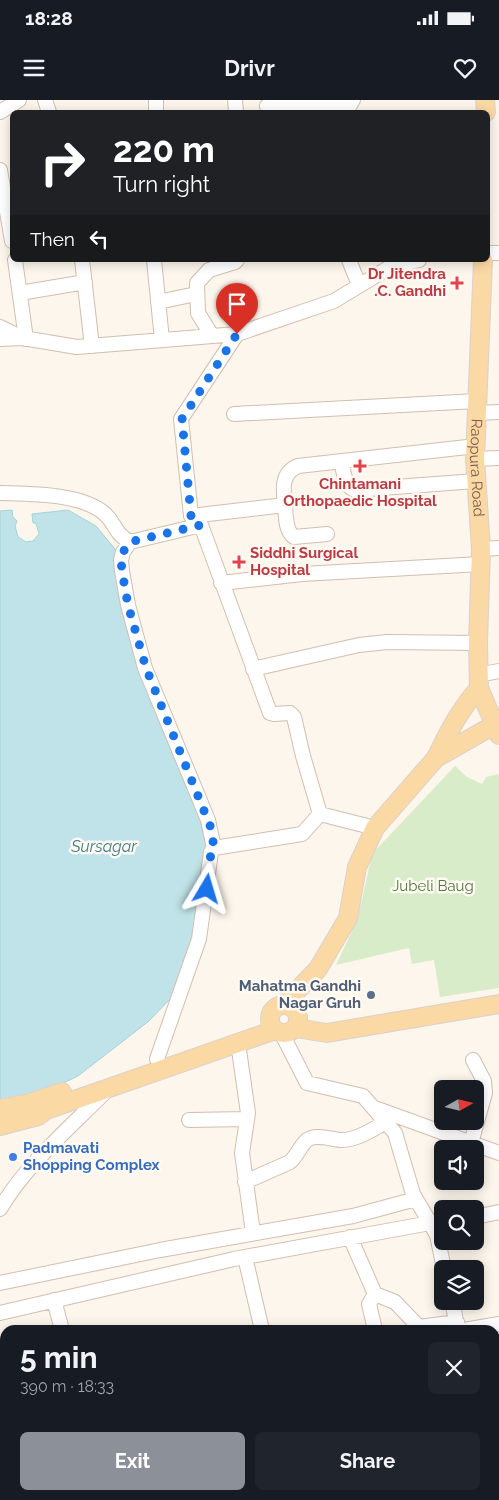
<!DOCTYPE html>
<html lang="en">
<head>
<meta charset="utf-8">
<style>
	body { margin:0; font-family:Raleway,sans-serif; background:#20242c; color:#f1f3f6; height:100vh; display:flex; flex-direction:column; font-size:19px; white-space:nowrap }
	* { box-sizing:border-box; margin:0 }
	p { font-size:16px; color:#9ea1a6 }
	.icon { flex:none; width:28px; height:28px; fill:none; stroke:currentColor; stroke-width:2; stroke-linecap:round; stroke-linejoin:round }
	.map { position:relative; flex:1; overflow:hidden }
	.sheet { position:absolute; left:0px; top:1225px; width:500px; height:175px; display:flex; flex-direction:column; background:#171b24; border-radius:15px 15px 0 0; box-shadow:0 2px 12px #0003 }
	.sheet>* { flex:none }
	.hud { position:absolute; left:10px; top:10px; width:480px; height:152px; border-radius:8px; box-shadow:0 2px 12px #0003; background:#202124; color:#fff; overflow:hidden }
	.needle { width:32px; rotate:82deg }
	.tools { position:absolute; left:434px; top:980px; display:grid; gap:10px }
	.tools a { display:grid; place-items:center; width:50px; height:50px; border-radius:8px; background:#171b24; box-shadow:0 2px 12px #0003; font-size:25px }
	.pin { position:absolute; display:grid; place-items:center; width:42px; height:42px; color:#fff; margin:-51px -21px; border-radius:50% 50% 50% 0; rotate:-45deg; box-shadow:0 0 5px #0007 }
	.pin .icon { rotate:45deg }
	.me { position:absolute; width:55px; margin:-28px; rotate:7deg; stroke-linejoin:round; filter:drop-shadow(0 0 4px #0008) }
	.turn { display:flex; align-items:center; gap:18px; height:105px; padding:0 20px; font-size:22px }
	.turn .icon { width:65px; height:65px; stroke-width:2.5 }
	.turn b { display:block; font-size:35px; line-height:42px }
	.then { display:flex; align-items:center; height:48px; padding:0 20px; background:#0003; gap:10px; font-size:19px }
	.round { display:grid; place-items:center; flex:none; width:52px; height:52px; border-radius:8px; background:#20242c }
	.overview { display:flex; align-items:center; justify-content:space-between; height:85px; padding:0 20px }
	h1 { font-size:30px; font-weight:700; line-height:38px }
	.primary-button { display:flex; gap:10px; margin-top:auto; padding:10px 20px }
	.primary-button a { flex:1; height:58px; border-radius:8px; background:#8c9099; color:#fff; font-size:20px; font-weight:700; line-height:58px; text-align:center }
	.primary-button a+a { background:#20242c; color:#f1f3f6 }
	.status { display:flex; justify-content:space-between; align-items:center; height:35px; padding:0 25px; background:#171b24; direction:ltr }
	.status svg { height:14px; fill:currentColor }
	header { display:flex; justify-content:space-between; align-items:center; height:65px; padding:0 20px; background:#171b24; font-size:22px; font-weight:700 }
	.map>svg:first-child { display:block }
	.green { fill:#d8ecc9 }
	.water { fill:#bfe3e8; stroke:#a5d3da }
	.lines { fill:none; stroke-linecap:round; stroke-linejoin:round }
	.minor-casing { stroke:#d1beb0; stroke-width:16 }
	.major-casing { stroke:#dad1cd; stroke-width:20 }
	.minor { stroke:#fff; stroke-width:14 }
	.major { stroke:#fbd9a5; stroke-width:18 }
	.route { stroke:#1a73e8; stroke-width:9; stroke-dasharray:0 16.2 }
	.health-dot { fill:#e0444e; stroke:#fffaf3; stroke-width:2 }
	.service-dot { fill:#5c6f8a; stroke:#fffaf3; stroke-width:2 }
	.shop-dot { fill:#3f7fe0; stroke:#fffaf3; stroke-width:2 }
	.labels { text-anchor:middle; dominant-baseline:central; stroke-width:5; stroke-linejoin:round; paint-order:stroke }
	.health-label { font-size:15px; font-weight:bold; fill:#be3a42; stroke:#fffaf3; text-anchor:end }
	.street-label { font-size:15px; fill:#7a5c4d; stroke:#fffaf3 }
	.park-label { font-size:15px; fill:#537a41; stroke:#fffaf3 }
	.service-label { font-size:15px; font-weight:bold; fill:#4e5e75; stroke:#fffaf3; text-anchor:end }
	.shop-label { font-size:15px; font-weight:bold; fill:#366cbe; stroke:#fffaf3; text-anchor:start }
	.water-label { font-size:16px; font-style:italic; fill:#437c86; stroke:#fffaf3 }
</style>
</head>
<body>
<div class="status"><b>18:28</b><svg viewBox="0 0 49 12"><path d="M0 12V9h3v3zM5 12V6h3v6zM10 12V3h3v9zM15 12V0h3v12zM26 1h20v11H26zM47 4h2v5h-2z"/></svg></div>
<header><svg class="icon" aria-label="menu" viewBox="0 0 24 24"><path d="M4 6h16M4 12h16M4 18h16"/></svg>Drivr<svg class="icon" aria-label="heart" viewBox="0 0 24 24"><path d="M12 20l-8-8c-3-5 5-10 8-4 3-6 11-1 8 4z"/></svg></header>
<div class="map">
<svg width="499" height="1400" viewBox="0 0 499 1400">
	<rect width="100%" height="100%" fill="#fdf6ec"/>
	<!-- green -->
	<path class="green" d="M 455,666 L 467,677 L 482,684 L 486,677 L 499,674 L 499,888 L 440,897 L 434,860 L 412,864 L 409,848 L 336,865 L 356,823 L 362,800 L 372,754 Z"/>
	<!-- water -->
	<path class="water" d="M 12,410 L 13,417 L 17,421 L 15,426 L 18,437 L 26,442 L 33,441 L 39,434 L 36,423 L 33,423 L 32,414 L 68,410 L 96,426 L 115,449 L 124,492 L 209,729 L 200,825 L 171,898 L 149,921 L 78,976 L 61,984 L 0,1003 L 0,411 Z"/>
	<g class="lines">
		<!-- minor casing -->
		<g class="minor-casing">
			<path id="minor" d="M 45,0 L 49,12
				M 156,0 L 156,12
				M 235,0 L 236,12
				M 0,12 L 19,0
				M 269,12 L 267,6 L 350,5 L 353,0
				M 0,70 L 12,141
				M 488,153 L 499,153
				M 15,160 L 26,239
				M 82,160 L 92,246
				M 154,160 L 162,240
				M 349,160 L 359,185
				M 20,193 L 85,182
				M 158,202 L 196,194
				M 0,227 L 22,238
				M 237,234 L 181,319 L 191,416 L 201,425 L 270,613 L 274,614 L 290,613 L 294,617 L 303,656 L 320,714 L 375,728
				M 212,236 L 198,213 L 197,183 L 209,170 L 235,162 L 237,160
				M 0,239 L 23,238 L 77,247 L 237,234 L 334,201 L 390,167 L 419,160
				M 477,313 L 499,312
				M 234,314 L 477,301
				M 475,359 L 499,358
				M 341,361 C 344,371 344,387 355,390 L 476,381
				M 0,393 C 30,394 82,393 105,414 C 117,425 113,432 130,442 L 201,425
				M 285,405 C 286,415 285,431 294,437 L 327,434
				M 191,416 L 285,405 C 283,389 281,373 298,366 L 476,346
				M 130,442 L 123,452 L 121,460 L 122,471 L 128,505 L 145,568 L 208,720 L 214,748 L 211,752 L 199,839 L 157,959
				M 481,449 L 499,448
				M 221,483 L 302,474 L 481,464
				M 253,569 L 359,545 L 387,542 L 478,543
				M 478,575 L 499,571
				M 214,748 L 302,734 L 320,714
				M 282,934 L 307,983 L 363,996 L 395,1033 L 413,1094 L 437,1135 L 444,1169
				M 238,943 L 248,1013 L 242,1053 L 253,1133
				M 375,1008 L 499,1053
				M 189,1020 L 247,1019
				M 471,1043 L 485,993 L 484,981 L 473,960
				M 245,1082 L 290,1062 C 297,1056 300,1046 307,1040 C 316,1033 333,1040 342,1040 C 357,1040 373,1029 386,1022
				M 0,1109 C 27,1063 71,1027 108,989
				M 475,1117 L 499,1112
				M 350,1137 L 375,1194 L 395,1202 L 419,1227 L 457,1222
				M 245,1157 L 262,1230
				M 0,1183 L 160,1150 L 353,1116 L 416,1099
				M 54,1200 L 62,1230
				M 452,1201 L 458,1230
				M 0,1213 L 234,1159 L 430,1123 L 442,1122
				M 375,1230 L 369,1204 L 375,1194
				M 464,1230 L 499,1224
				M 495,1378 L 499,1386
				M 0,1386 L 5,1385
				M 112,1395 L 113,1400
				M 199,1395 L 200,1400
				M 248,1400 L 252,1395"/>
		</g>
		<!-- major casing -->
		<g class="major-casing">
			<g id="major">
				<path d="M 485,0 L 486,12"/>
				<path id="s1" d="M 483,160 L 475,359 L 481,449 L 478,543 L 479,588 L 499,635"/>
				<path d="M 436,658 C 449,631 459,611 479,588"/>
				<circle cx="284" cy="919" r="14"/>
				<path d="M 283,905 L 318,869 L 348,818 L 357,767 L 375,728 L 436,658 L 494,625"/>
				<path d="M 296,928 L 327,933 L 499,904"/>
				<path d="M 0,1009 L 30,1003 L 62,992"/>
				<path d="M 0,1026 L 38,1016 L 46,1010 L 275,930"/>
			</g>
		</g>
		<!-- minor -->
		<use href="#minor" class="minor"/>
		<!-- major -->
		<use href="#major" class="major"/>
	</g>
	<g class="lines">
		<!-- route -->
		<path class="route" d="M 207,789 L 211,752 L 214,748 L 211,728 L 146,568 L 128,505 L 122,471 L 121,460 L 123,452 L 130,442 L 201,425 L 191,416 L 182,319 L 237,234"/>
	</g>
	<!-- markers -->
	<g class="health-dot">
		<path d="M454.5 175.5h5v5h5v5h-5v5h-5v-5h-5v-5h5z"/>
		<path d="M357.5 358.5h5v5h5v5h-5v5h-5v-5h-5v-5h5z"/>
		<path d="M236.5 454.5h5v5h5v5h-5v5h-5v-5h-5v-5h5z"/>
	</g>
	<circle class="service-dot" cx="371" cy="895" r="5"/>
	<circle class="shop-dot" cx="13" cy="1057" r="5"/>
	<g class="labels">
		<!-- health labels -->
		<g class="health-label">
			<text x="446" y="174">Dr Jitendra<tspan x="446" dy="17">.C. Gandhi</tspan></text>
			<text x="360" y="384" text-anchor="middle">Chintamani<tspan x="360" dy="17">Orthopaedic Hospital</tspan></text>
			<text x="250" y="453" text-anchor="start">Siddhi Surgical<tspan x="250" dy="17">Hospital</tspan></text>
		</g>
		<!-- street labels -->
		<g class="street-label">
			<text stroke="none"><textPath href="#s1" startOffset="208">Raopura Road</textPath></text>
		</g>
		<!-- park labels -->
		<g class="park-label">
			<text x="433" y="786">Jubeli Baug</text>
		</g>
		<!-- service labels -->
		<g class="service-label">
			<text x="361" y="886">Mahatma Gandhi<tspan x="361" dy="17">Nagar Gruh</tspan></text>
		</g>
		<!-- shop labels -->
		<g class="shop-label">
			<text x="23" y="1048">Padmavati<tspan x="23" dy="17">Shopping Complex</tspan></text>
		</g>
		<!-- water labels -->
		<g class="water-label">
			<text x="104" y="746">Sursagar</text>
		</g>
	</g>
</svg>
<div class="tools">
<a><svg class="needle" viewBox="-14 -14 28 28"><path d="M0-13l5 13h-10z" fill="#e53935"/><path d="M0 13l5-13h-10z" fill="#9ea1a6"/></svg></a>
<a><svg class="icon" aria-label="sound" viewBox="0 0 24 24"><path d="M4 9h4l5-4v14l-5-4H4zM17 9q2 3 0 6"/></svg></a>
<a><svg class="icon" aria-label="search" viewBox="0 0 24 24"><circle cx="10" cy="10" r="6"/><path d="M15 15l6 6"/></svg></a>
<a><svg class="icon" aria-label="layers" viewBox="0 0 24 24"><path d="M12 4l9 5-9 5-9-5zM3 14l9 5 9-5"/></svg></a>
</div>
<div class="pin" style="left:237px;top:234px;background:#d93025"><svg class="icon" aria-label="arrive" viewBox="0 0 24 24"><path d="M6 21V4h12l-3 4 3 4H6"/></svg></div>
<svg class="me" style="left:207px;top:789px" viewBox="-20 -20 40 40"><path d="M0-17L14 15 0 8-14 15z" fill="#1a73e8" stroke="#fff" stroke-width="4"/></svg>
<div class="hud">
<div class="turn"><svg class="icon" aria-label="right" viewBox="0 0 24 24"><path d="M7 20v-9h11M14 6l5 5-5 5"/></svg><div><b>220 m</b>Turn right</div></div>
<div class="then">Then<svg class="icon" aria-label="left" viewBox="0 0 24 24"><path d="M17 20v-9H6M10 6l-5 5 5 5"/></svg></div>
</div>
<section class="sheet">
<div class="overview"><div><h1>5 min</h1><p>390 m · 18:33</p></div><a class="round"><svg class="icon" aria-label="close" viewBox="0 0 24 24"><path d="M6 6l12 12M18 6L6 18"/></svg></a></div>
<div class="primary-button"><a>Exit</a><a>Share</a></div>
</section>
</div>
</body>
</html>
